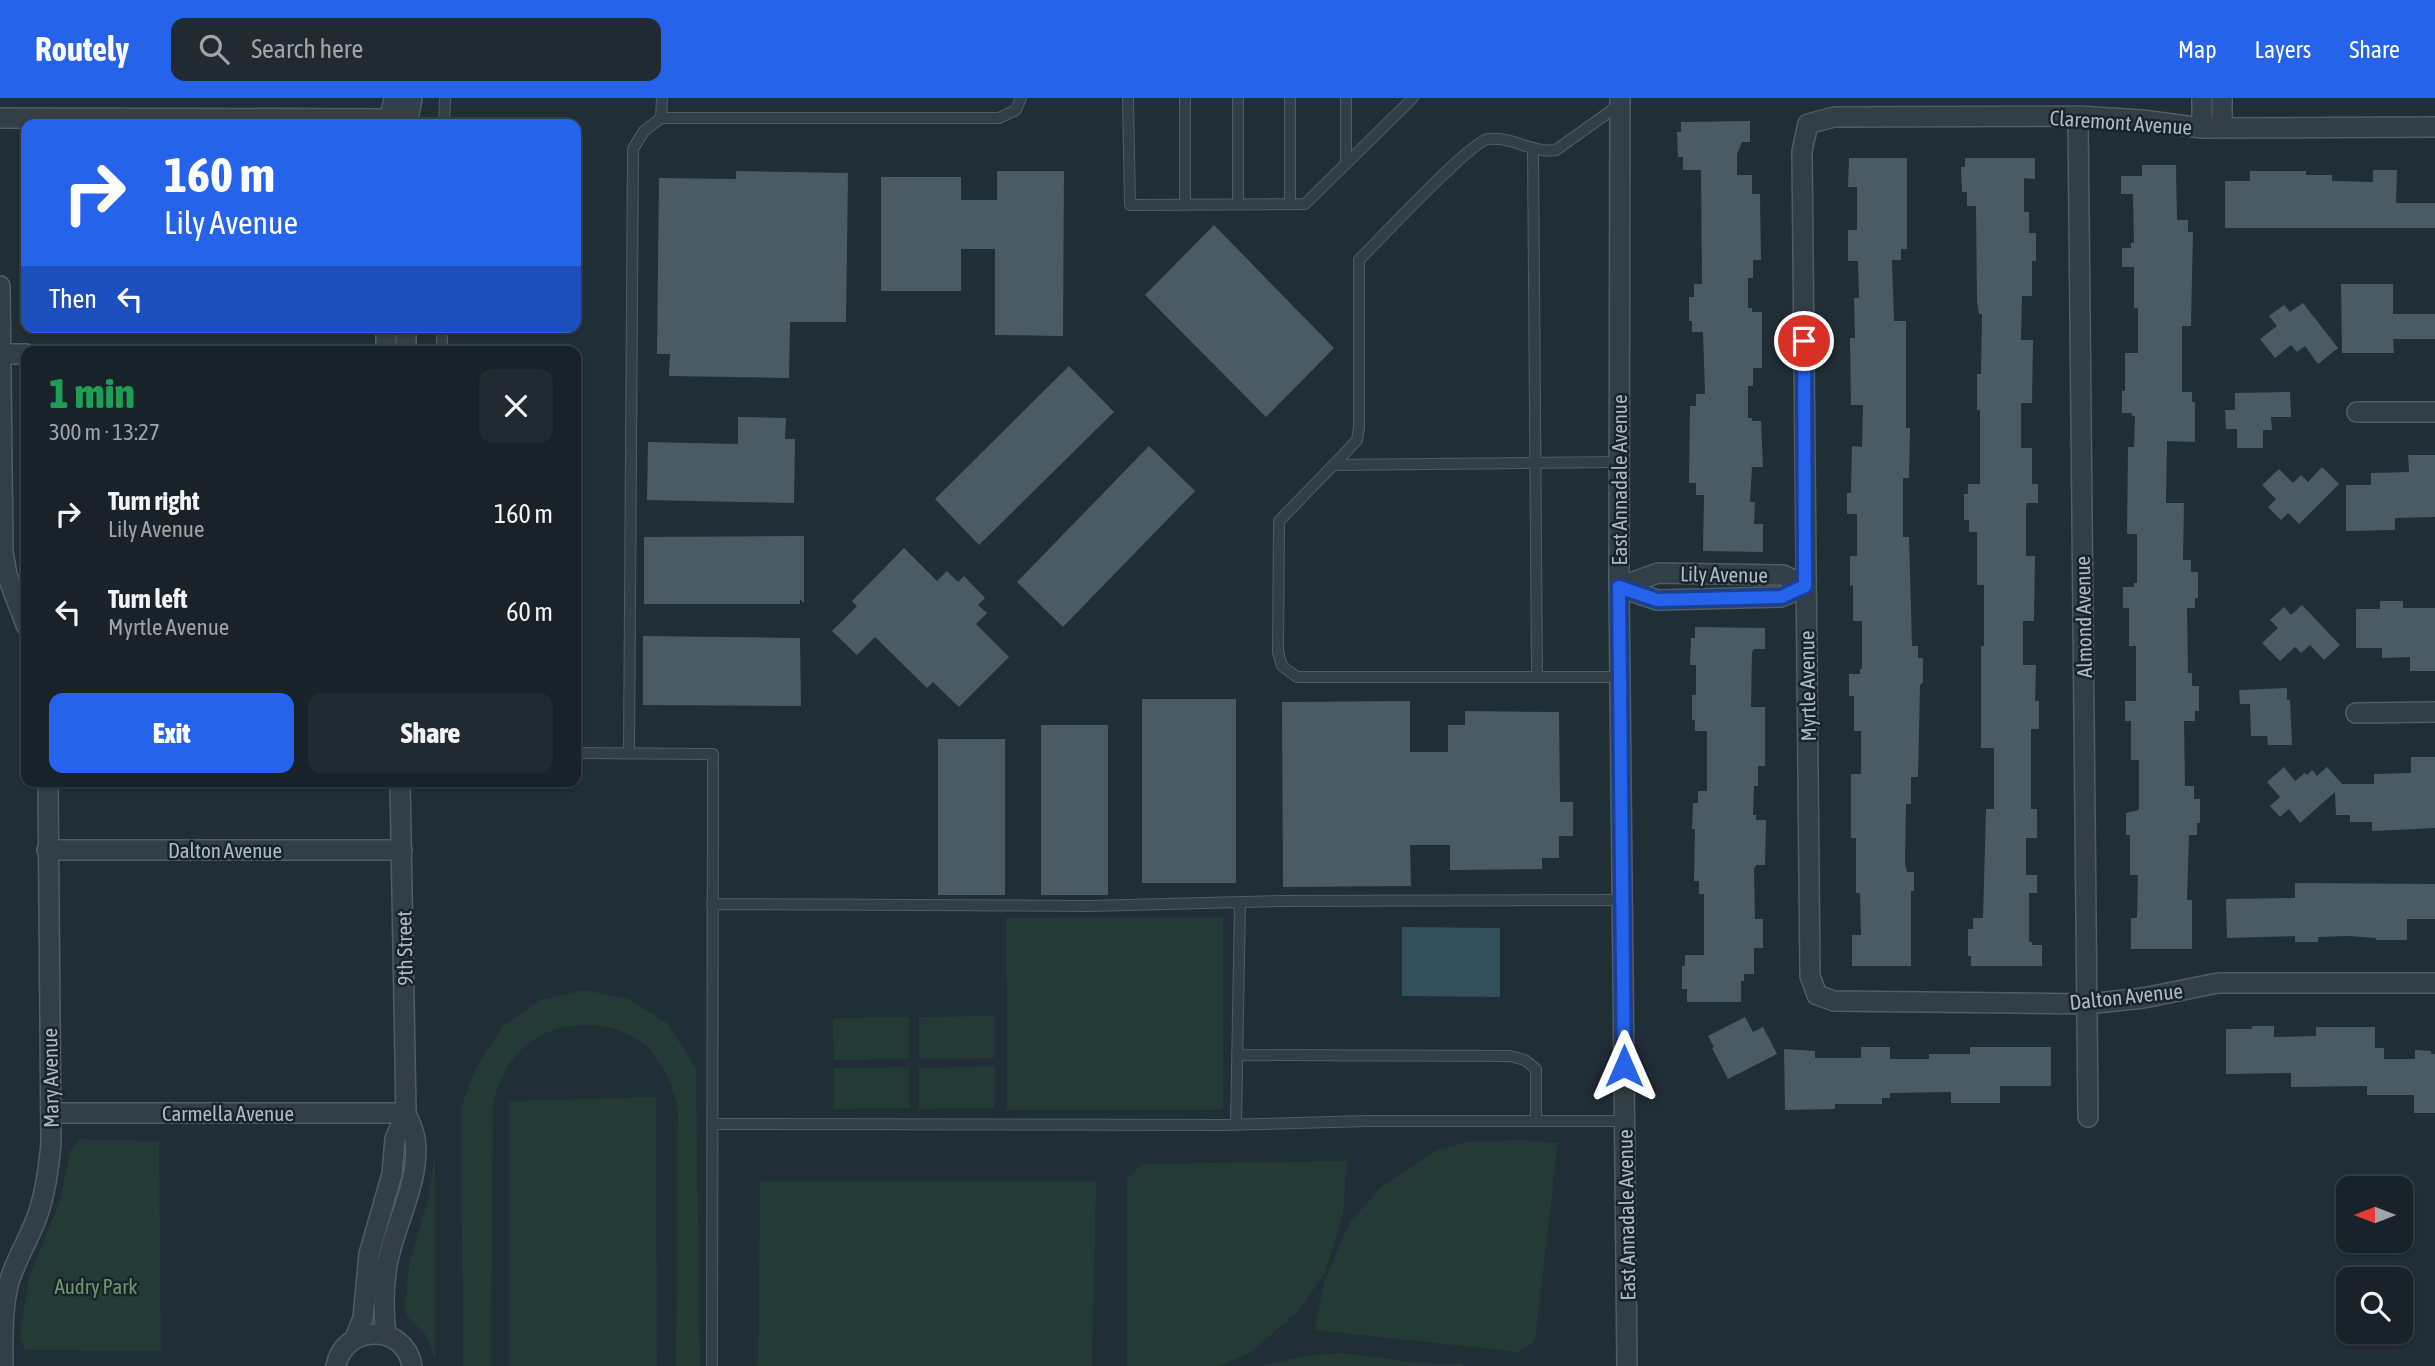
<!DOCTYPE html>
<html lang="en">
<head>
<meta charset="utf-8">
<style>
	body { margin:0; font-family:"Asap Condensed",sans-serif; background:#212a30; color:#f1f3f6; height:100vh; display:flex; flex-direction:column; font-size:26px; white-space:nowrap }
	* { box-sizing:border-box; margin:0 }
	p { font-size:23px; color:#9fa4a8 }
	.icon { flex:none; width:38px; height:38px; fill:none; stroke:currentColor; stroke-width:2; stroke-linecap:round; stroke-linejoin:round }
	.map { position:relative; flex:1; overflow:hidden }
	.panel { position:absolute; left:21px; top:248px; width:560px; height:441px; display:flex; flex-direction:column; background:#182228; border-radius:14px; box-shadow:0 2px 5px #0004,0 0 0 2px #363f45 }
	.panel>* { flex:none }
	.hud { position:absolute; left:21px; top:21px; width:560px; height:214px; border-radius:14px; box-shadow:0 2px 5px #0004,0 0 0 2px #363f45; background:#2563eb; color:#fff; overflow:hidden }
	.needle { width:46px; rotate:270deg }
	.fabs { position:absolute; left:2336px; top:1078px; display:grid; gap:14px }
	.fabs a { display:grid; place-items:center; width:77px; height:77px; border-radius:14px; background:#182228; box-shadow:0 2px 5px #0004,0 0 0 2px #363f45; font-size:35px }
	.pin { position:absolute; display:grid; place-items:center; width:60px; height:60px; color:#fff; margin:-30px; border:4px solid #fff; border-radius:50%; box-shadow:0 2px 7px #0007 }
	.me { position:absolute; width:77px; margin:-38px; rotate:0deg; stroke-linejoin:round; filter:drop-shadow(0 0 5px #0008) }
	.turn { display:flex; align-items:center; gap:24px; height:147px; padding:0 28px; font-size:32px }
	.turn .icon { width:91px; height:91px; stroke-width:2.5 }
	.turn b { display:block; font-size:49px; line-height:60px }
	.then { display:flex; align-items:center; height:66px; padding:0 28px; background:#0003; gap:14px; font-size:26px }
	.round { display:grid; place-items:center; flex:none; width:74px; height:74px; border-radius:14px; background:#212a30 }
	.summary { display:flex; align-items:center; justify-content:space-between; height:119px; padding:0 28px }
	h1 { font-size:42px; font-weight:800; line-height:52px; color:#1e9e55 }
	.action { display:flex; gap:14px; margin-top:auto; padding:14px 28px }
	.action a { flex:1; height:80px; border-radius:14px; background:#2563eb; color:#fff; font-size:28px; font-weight:800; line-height:80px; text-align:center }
	.action a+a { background:#212a30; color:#f1f3f6 }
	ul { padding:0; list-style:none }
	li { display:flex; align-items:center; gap:21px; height:98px; padding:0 28px }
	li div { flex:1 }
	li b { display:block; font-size:26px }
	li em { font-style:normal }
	header { display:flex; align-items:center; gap:42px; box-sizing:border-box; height:98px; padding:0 35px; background:#2563eb; color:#fff }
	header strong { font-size:33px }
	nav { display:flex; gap:38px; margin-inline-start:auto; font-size:24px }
	.search { width:490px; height:63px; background:#212a30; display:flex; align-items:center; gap:18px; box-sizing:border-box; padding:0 24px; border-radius:14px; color:#9fa4a8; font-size:26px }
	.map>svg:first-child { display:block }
	.green { fill:#243a35 }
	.water { fill:#334f5c }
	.building { fill:#4b5b64 }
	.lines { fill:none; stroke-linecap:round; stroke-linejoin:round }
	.service-casing { stroke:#505d64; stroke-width:12 }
	.minor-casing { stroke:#505d64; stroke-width:22 }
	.service { stroke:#333f46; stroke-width:10 }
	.minor { stroke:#333f46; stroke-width:19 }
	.route-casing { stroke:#184099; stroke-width:18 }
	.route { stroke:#2563eb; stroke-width:12 }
	.labels { text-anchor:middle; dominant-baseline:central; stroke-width:5; stroke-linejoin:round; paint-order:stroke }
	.street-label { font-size:21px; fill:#adbbc3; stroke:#19242a }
	.park-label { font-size:21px; fill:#6f976e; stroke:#19242a }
</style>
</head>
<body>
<header>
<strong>Routely</strong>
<div class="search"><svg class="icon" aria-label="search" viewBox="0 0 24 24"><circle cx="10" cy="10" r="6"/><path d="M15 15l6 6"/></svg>Search here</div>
<nav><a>Map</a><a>Layers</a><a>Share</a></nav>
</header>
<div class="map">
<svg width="2435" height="1268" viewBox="0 0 2435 1268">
	<rect width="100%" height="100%" fill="#202e35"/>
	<!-- green -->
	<path class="green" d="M 1223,819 L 1223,1012 L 1007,1012 L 1006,820 Z
		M 584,892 L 629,901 L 667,925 L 696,970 L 700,1268 L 676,1268 L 678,1010 C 673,990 666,972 653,956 C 623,918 554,918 521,952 C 506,966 499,985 493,1004 L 491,1268 L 463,1268 L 461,1009 L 478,966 L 503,928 L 540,902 Z
		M 994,918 L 994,960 L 919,961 L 919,919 Z
		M 909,919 L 909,961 L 834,962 L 833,920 Z
		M 995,968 L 994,1010 L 919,1011 L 919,970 Z
		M 909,969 L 909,1010 L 834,1011 L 834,970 Z
		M 656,999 L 657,1268 L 509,1268 L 509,1003 Z
		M 80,1041 L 159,1043 L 161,1253 L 25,1252 L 20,1237 L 29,1180 L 59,1105 L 71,1051 Z
		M 1521,1042 L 1558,1045 L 1535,1242 L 1519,1254 L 1315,1232 L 1325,1181 L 1350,1124 L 1381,1089 L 1435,1053 L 1467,1044 Z
		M 435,1055 L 435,1262 L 427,1238 L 407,1218 L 405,1208 L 409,1167 L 429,1098 Z
		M 1347,1063 L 1343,1115 L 1325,1175 L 1298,1214 L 1249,1255 L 1218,1268 L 1127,1268 L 1127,1080 L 1142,1066 Z
		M 760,1083 L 1096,1083 L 1092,1268 L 758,1268 Z
		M 1342,1255 L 1421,1265 L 1463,1266 L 1463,1268 L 1260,1268 L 1305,1258 Z"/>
	<!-- water -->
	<path class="water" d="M 1402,829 L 1500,830 L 1500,899 L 1402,898 Z"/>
	<!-- building -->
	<path class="building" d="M 1750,23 L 1750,44 L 1742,44 L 1737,56 L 1737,77 L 1752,77 L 1752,96 L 1760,96 L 1761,162 L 1753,162 L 1753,180 L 1748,180 L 1748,210 L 1752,210 L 1752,214 L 1762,214 L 1762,270 L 1753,270 L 1753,288 L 1748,288 L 1748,320 L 1752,320 L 1752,323 L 1761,323 L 1763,369 L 1752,369 L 1750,404 L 1755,404 L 1754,426 L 1763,426 L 1763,454 L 1703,453 L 1704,397 L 1696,397 L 1696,385 L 1689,385 L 1690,308 L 1696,308 L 1696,296 L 1705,296 L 1703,234 L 1692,234 L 1692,223 L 1689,223 L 1689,199 L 1694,199 L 1694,186 L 1702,186 L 1701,72 L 1683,72 L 1683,59 L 1678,59 L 1677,34 L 1681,34 L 1681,24 Z
		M 1849,60 L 1907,60 L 1907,151 L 1901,151 L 1901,162 L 1892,162 L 1894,223 L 1906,223 L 1906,330 L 1910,330 L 1909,380 L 1903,380 L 1903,439 L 1909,439 L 1912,548 L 1918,548 L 1918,560 L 1923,560 L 1923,584 L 1920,587 L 1918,679 L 1911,679 L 1911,706 L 1906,706 L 1905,765 L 1907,774 L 1914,774 L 1914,793 L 1911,793 L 1911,868 L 1852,868 L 1852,837 L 1861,837 L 1860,795 L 1856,795 L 1856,740 L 1851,740 L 1851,676 L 1861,676 L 1861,633 L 1854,633 L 1854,598 L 1849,598 L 1849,576 L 1860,576 L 1860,571 L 1862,571 L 1862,523 L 1853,523 L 1853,487 L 1850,488 L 1850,458 L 1857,458 L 1857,416 L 1847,416 L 1847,395 L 1851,395 L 1852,348 L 1862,349 L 1863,307 L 1851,307 L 1850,240 L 1855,240 L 1854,200 L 1859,200 L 1858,163 L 1848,163 L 1848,132 L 1857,132 L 1857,89 L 1848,89 Z
		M 1965,60 L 2035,60 L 2035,81 L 2024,80 L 2024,114 L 2029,114 L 2029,135 L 2036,135 L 2036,163 L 2032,163 L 2032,198 L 2022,198 L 2021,242 L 2033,242 L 2032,305 L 2021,305 L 2021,350 L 2032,350 L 2032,386 L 2038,386 L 2038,405 L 2027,405 L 2026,409 L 2026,458 L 2035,458 L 2034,523 L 2023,523 L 2023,567 L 2036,567 L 2035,603 L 2039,603 L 2039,631 L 2031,631 L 2031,711 L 2037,711 L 2037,740 L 2026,740 L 2026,777 L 2037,777 L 2037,795 L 2029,795 L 2029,844 L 2032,844 L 2032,847 L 2042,847 L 2042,868 L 1971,868 L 1971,858 L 1968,858 L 1968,831 L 1973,831 L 1973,820 L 1983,820 L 1986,711 L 1994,711 L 1994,650 L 1981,650 L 1981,548 L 1984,548 L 1984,487 L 1977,487 L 1977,434 L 1969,434 L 1969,422 L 1964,422 L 1964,396 L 1968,396 L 1968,386 L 1980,386 L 1980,312 L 1977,312 L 1977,276 L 1981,276 L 1982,216 L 1979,216 L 1977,204 L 1976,108 L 1967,108 L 1967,94 L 1962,94 L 1961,69 L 1965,69 Z
		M 2142,67 L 2176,67 L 2177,122 L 2188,122 L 2188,134 L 2193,134 L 2191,228 L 2182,228 L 2182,294 L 2192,294 L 2192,304 L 2195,304 L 2195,344 L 2167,343 L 2166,405 L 2184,405 L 2183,462 L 2191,462 L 2191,474 L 2198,474 L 2198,500 L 2195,500 L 2195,510 L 2187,510 L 2188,575 L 2192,575 L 2192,588 L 2199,588 L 2199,613 L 2195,613 L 2195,623 L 2184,623 L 2185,688 L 2194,688 L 2194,701 L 2200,701 L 2200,725 L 2197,725 L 2197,737 L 2189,737 L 2187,802 L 2192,802 L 2192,851 L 2131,851 L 2131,820 L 2137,820 L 2138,777 L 2130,777 L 2130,737 L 2126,737 L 2126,715 L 2139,712 L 2139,662 L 2131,662 L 2131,623 L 2125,623 L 2125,603 L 2136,603 L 2136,548 L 2129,548 L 2129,510 L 2123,510 L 2123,489 L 2134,489 L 2134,485 L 2137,485 L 2137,436 L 2127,436 L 2128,349 L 2134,349 L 2135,318 L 2132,318 L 2132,315 L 2122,315 L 2122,293 L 2125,293 L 2125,255 L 2138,255 L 2138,210 L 2134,210 L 2134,169 L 2122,169 L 2122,150 L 2131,150 L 2131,145 L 2134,145 L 2133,96 L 2121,96 L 2121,78 L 2142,78 Z
		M 2373,72 L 2397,72 L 2396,105 L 2435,105 L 2435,130 L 2225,130 L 2225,83 L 2250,83 L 2250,73 L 2306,73 L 2306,77 L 2332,77 L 2332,83 L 2373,84 Z
		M 736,73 L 848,75 L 846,224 L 790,224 L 789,280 L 669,278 L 670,256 L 657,256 L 659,80 L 736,81 Z
		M 997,73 L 1064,73 L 1063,238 L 995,237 L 995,151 L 961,151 L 961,193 L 881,193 L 881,79 L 961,79 L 961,102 L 997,102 Z
		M 1214,127 L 1334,250 L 1266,319 L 1145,197 Z
		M 2341,186 L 2393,186 L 2393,216 L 2435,216 L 2435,241 L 2393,241 L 2394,255 L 2342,255 Z
		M 2303,205 L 2338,250 L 2318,266 L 2305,248 L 2297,254 L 2291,247 L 2275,260 L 2260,241 L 2277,228 L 2269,218 L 2284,207 L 2290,214 Z
		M 1069,268 L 1114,314 L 979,447 L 935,401 Z
		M 2290,294 L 2291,319 L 2271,319 L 2272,332 L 2263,332 L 2263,350 L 2237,350 L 2237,331 L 2226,331 L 2225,312 L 2235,312 L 2235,295 Z
		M 738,319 L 786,320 L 785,341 L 795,341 L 794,405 L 647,402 L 648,344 L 738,346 Z
		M 1149,348 L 1195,393 L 1063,529 L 1017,484 Z
		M 2408,357 L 2435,357 L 2435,419 L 2395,420 L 2395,432 L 2346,433 L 2346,387 L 2371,387 L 2371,375 L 2409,374 Z
		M 2322,369 L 2339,386 L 2299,426 L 2288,415 L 2281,422 L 2268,409 L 2276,401 L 2262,387 L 2279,371 L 2293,385 L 2301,377 L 2308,384 Z
		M 804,438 L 804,505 L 800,501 L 800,506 L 644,506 L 644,439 Z
		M 904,450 L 937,483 L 947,473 L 958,484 L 964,478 L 985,500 L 978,507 L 987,515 L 976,526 L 1009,559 L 959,609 L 933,584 L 927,590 L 875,539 L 857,557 L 832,533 L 857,508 L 852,503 Z
		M 2380,503 L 2403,503 L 2403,510 L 2435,510 L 2435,573 L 2410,573 L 2410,559 L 2382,560 L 2382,550 L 2356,550 L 2356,511 L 2380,511 Z
		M 2302,507 L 2340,547 L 2324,562 L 2310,547 L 2301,555 L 2295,549 L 2280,563 L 2262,545 L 2278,530 L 2270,522 L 2284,509 L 2291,517 Z
		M 1695,529 L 1765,530 L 1765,551 L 1754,551 L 1752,554 L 1751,609 L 1765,609 L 1765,668 L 1758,668 L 1758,688 L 1754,688 L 1753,717 L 1756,717 L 1756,722 L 1766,722 L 1765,767 L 1756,767 L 1754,771 L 1755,821 L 1763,821 L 1763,850 L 1754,850 L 1754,876 L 1744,876 L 1744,883 L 1741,883 L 1741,904 L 1687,904 L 1687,891 L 1682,891 L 1682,868 L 1685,868 L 1685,857 L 1704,857 L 1704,796 L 1699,796 L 1699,783 L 1694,783 L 1695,731 L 1692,731 L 1693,705 L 1698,705 L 1698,693 L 1707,693 L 1707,633 L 1695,633 L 1695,622 L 1692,622 L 1692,597 L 1696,597 L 1696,567 L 1690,567 L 1691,540 L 1695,540 Z
		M 643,538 L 800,540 L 801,608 L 643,607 Z
		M 2287,590 L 2287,602 L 2290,602 L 2292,647 L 2268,647 L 2267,638 L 2251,638 L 2250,606 L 2240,606 L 2239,592 Z
		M 1142,601 L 1236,601 L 1236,785 L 1142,785 Z
		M 1410,603 L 1410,654 L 1448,654 L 1448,627 L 1465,627 L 1465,613 L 1559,614 L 1560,704 L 1573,704 L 1573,738 L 1559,738 L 1559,760 L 1542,760 L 1542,771 L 1450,772 L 1450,747 L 1410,747 L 1411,788 L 1283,789 L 1282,604 Z
		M 1041,627 L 1108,627 L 1108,797 L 1041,797 Z
		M 938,641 L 1005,641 L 1005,797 L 938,797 Z
		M 2411,659 L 2435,659 L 2435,730 L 2372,733 L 2372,724 L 2350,724 L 2350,717 L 2336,717 L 2335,694 L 2300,725 L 2289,711 L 2280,719 L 2270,708 L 2280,699 L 2267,684 L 2284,669 L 2295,683 L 2305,675 L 2307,677 L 2312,672 L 2317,678 L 2327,669 L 2342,686 L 2374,686 L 2374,676 L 2411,675 Z
		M 2295,785 L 2435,786 L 2435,821 L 2407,821 L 2407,842 L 2376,842 L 2376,840 L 2349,838 L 2318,839 L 2318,844 L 2295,844 L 2295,838 L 2227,840 L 2226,801 L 2295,800 Z
		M 1745,919 L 1753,934 L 1763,929 L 1777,956 L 1728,981 L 1712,950 L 1714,949 L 1708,938 Z
		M 2252,928 L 2274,928 L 2274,939 L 2316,938 L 2316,929 L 2375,929 L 2375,950 L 2384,950 L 2384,961 L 2415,961 L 2415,952 L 2431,953 L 2431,956 L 2435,956 L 2435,1015 L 2414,1015 L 2414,997 L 2367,997 L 2367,988 L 2291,989 L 2291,975 L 2226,976 L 2226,931 L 2252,931 Z
		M 1861,949 L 1890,949 L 1890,961 L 1929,961 L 1929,956 L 1970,956 L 1970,949 L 2051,949 L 2051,988 L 2000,988 L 2000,1005 L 1951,1005 L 1951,994 L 1890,995 L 1890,1000 L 1882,1000 L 1882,1006 L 1835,1006 L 1835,1011 L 1785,1012 L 1784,951 L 1815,953 L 1815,960 L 1861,960 Z"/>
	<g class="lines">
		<!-- service casing -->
		<g class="service-casing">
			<path id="service" d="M 1128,0 L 1130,107 L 1305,106 L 1413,0
				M 1185,0 L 1185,107
				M 1238,0 L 1238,106
				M 1290,0 L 1290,106
				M 1346,0 L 1346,66
				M 1619,7 L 1556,52 C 1533,56 1512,38 1488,41 C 1470,44 1378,143 1359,162 L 1359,330 L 1357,342 L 1347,353 L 1279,423 L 1278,554 L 1282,568 L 1297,579 L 1620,579
				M 661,20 L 662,0
				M 444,26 L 445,0
				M 1533,51 L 1537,578
				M 442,229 L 442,254
				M 1333,367 L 1619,364
				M 576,655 L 713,656 L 712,1268
				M 629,655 L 633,51 L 644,33 L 661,20 L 999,20 L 1016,12 L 1021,0
				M 712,806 L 1089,808 L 1281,803 L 1623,802
				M 1237,957 L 1510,958 L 1525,962 L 1536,971 L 1536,1023
				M 712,1026 L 1222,1027 L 1368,1023 L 1625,1023
				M 1236,1027 L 1240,805"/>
		</g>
		<!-- minor casing -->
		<g class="minor-casing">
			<path id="minor" d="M 1620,0 L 1619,489 L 1627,1268
				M 2202,0 L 2202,30
				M 2078,18 L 2088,1019
				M 0,20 L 408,21
				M 389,26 L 394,0
				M 407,26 L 412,0
				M 2435,29 L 2202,30 L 2142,22 L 2078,18 L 1834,19 L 1808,26 L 1802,53 L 1810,878 L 1817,897 L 1834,903 L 2087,906 L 2143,900 L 2218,885 L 2435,885
				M 2222,30 L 2222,0
				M 0,188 L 3,454 L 7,477 L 26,527
				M 386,229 L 386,254
				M 406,229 L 406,254
				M 0,256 L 26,256
				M 2357,314 L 2435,314
				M 1619,489 L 1658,475 L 1783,477 L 1806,488
				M 1619,489 L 1657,502 L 1781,499 L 1806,488
				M 2356,615 L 2435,614
				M 47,752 L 402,752
				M 51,1015 L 406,1015
				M 386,1237 C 383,1211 383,1187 388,1162 C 396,1124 421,1080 415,1041 C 414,1032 409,1023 406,1015 L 400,684
				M 355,1240 L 363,1220 L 369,1156 L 392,1076 L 395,1041 L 406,1015
				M 3,1268 C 3,1242 2,1213 8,1188 C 15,1161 31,1139 39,1113 C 46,1091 49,1068 51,1045 L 48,684
				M 336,1268 C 344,1226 405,1225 412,1268"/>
		</g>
		<!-- service -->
		<use href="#service" class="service"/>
		<!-- minor -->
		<use href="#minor" class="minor"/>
	</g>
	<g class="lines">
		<!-- route casing -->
		<g class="route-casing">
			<path id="route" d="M 1624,968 L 1619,489 L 1657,502 L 1781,499 L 1805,488 L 1804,243"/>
		</g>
		<!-- route -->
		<use href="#route" class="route"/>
	</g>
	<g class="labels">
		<!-- street labels -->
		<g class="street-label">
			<text transform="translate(2121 24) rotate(4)">Claremont Avenue</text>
			<text transform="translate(1619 382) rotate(-90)">East Annadale Avenue</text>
			<text transform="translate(1724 476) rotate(1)">Lily Avenue</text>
			<text transform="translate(2083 519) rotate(-91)">Almond Avenue</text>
			<text transform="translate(1807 588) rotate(-91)">Myrtle Avenue</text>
			<text x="225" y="752">Dalton Avenue</text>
			<text transform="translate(404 850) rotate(-91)">9th Street</text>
			<text transform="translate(2126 898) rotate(-6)">Dalton Avenue</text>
			<text transform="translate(50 980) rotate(-91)">Mary Avenue</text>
			<text x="228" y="1015">Carmella Avenue</text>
			<text transform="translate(1626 1117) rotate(-91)">East Annadale Avenue</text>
		</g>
		<!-- park labels -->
		<g class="park-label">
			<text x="96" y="1188">Audry Park</text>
		</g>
	</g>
</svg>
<div class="fabs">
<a><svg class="needle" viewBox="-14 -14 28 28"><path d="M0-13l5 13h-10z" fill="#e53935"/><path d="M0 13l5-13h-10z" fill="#9fa4a8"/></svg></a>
<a><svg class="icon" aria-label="search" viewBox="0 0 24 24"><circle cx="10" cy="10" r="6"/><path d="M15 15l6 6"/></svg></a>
</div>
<div class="pin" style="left:1804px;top:243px;background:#d93025"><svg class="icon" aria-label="arrive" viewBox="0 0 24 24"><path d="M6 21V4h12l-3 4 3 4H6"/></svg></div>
<svg class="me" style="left:1624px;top:968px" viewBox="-20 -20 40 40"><path d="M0-17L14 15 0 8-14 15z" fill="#2563eb" stroke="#fff" stroke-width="4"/></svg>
<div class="hud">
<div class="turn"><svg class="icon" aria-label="right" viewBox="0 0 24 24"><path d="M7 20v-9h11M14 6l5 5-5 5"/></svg><div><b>160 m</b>Lily Avenue</div></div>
<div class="then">Then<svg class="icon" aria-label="left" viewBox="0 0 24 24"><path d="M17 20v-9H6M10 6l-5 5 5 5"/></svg></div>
</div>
<section class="panel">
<div class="summary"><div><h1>1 min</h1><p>300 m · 13:27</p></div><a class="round"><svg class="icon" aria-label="close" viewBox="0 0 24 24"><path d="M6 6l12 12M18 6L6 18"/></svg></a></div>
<ul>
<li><svg class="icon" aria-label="right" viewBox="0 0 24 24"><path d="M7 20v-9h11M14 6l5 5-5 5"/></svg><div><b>Turn right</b><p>Lily Avenue</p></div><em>160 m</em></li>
<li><svg class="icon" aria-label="left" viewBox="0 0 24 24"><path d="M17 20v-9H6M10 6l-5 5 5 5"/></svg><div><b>Turn left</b><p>Myrtle Avenue</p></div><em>60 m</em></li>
</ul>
<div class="action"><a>Exit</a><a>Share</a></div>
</section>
</div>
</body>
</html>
